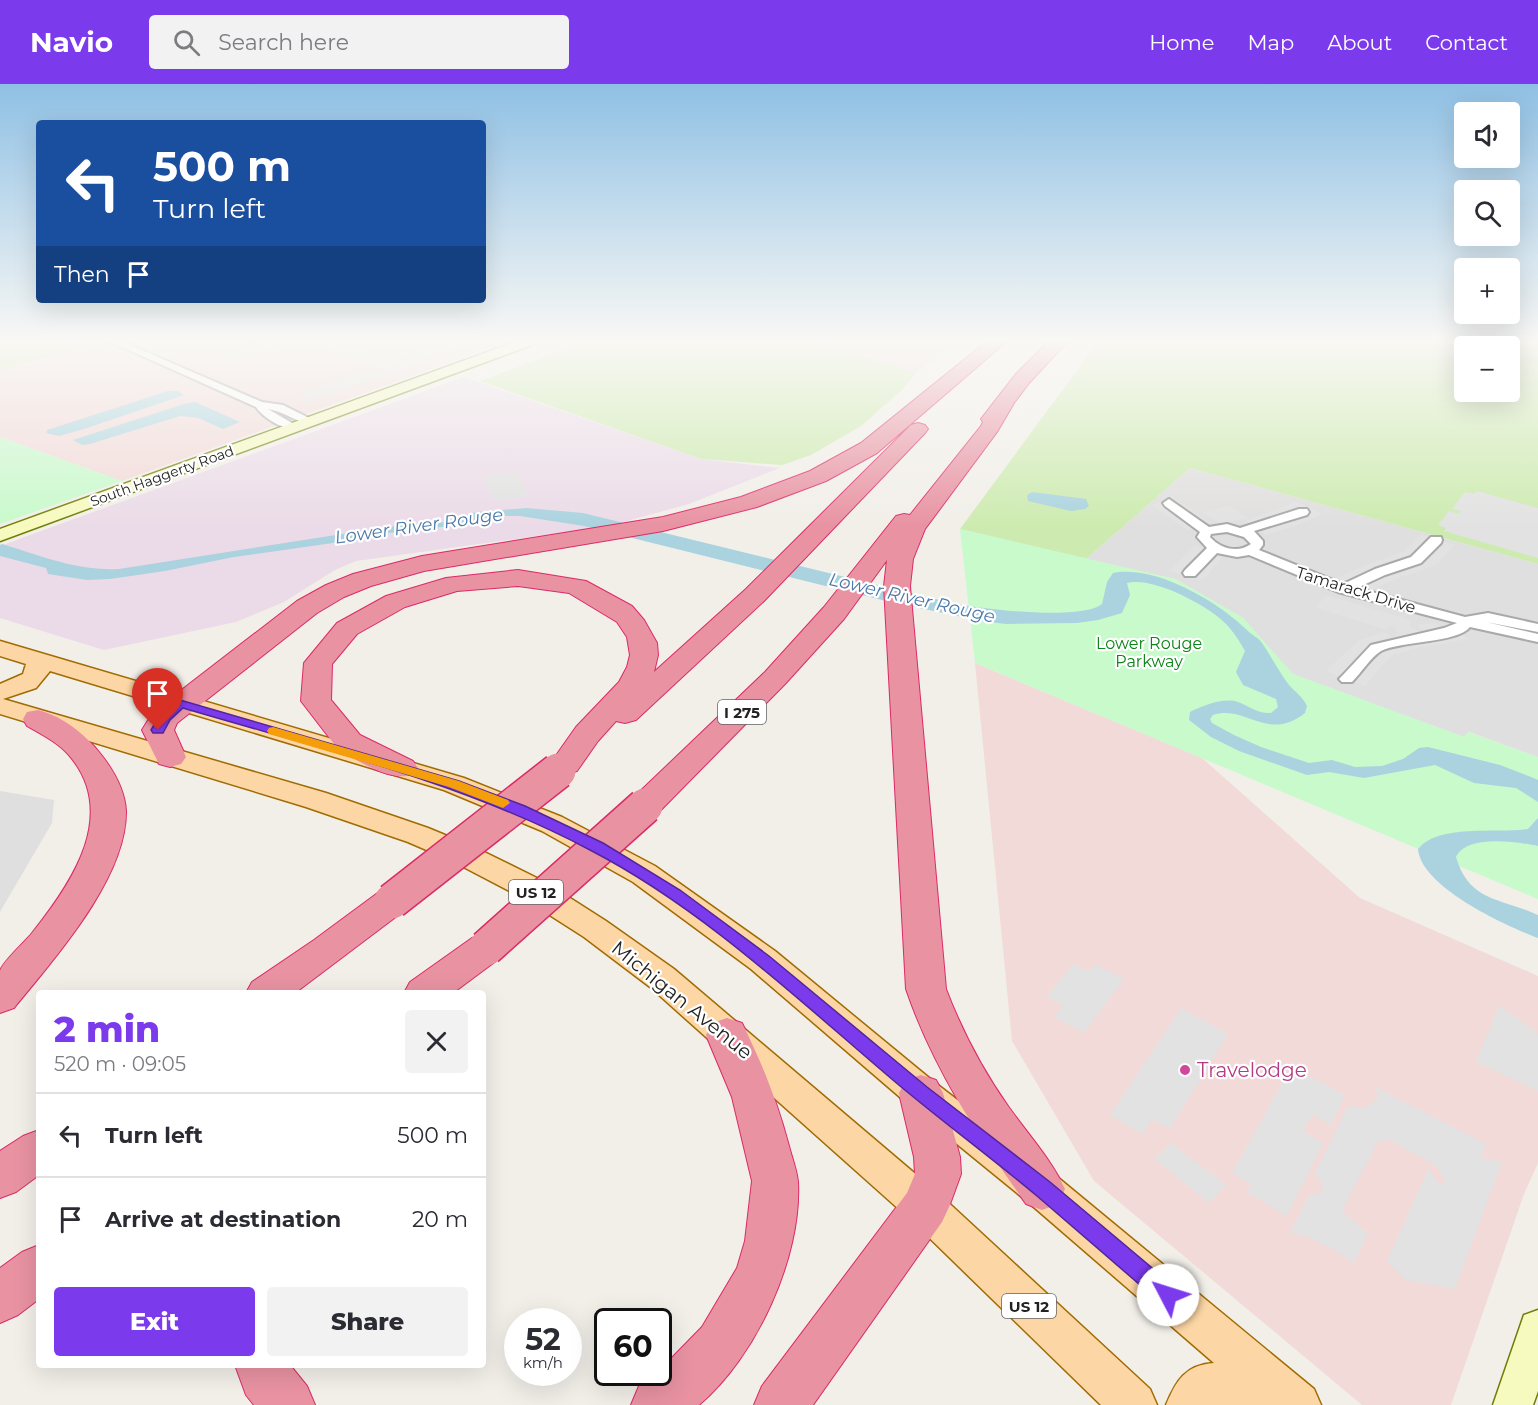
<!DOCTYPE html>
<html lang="en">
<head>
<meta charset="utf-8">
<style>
	body { margin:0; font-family:Montserrat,sans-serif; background:#f2f2f3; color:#2b2b33; height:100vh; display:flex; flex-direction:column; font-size:22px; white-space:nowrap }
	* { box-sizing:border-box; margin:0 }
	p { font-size:20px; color:#7c7c81 }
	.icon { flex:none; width:33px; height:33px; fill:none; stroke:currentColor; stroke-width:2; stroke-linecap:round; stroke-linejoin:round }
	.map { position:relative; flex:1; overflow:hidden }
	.side { position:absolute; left:36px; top:906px; width:450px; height:378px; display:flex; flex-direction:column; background:#fff; border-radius:6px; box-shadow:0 6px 24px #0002 }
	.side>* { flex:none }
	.hud { position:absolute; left:36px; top:36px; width:450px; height:183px; border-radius:6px; box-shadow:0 6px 24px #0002; background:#1a4fa0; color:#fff; overflow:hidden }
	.fabs { position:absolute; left:1454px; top:18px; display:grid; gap:12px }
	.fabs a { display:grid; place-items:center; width:66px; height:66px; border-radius:6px; background:#fff; box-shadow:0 6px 24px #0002; font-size:30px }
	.speed { position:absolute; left:504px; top:1224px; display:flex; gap:12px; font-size:30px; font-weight:700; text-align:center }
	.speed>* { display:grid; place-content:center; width:78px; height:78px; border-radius:50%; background:#fff; box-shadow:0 6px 24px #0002; line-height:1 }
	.speed small { font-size:15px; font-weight:400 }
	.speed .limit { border:3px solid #111; border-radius:9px; background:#fff; color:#111 }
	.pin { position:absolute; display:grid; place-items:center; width:51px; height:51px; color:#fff; margin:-62px -26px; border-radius:50% 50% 50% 0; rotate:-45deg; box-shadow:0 0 6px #0007 }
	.pin .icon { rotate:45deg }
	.me { position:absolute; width:66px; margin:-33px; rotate:310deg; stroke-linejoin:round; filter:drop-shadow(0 0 4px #0008) }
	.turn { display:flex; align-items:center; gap:21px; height:126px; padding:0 18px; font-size:27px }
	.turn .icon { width:78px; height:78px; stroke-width:2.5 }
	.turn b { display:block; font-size:42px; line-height:51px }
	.then { display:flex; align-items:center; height:57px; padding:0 18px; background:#0003; gap:12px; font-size:22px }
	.round { display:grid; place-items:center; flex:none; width:63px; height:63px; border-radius:6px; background:#f2f2f3 }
	.overview { display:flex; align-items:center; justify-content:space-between; height:102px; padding:0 18px }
	h1 { font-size:36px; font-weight:800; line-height:45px; color:#7c3aed }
	.action { display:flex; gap:12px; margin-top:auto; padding:12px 18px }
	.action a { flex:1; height:69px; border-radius:6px; background:#7c3aed; color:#fff; font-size:24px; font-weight:800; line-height:69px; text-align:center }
	.action a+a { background:#f2f2f3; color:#2b2b33 }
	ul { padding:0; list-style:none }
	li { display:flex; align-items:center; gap:18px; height:84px; padding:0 18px; border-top:2px solid #e1e1e2 }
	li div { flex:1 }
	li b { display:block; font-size:22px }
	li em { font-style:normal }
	header { display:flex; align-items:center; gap:36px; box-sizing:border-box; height:84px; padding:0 30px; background:#7c3aed; color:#fff }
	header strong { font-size:28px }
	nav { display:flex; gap:33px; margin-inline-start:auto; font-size:21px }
	.search { width:420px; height:54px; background:#f2f2f3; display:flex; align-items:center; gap:15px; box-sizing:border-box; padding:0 21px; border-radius:6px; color:#7c7c81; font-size:22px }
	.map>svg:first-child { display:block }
	.residential { fill:#e0dfdf }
	.commercial { fill:#f2dad9 }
	.industrial { fill:#ebdbe8 }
	.grass { fill:#cdebb0; fill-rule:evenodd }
	.park { fill:#c8facc }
	.parking { fill:#e2e2e2 }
	.water { fill:#aad3df }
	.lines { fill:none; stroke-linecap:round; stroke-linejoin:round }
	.street-casing { stroke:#a9a9a9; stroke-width:4 }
	.secondary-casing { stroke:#707d05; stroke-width:3 }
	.primary-casing { stroke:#a06b00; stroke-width:3 }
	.highway-casing { stroke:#dc2a67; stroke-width:2 }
	.street { fill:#fff; fill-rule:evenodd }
	.secondary { fill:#f7fabf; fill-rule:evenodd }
	.primary { fill:#fcd6a4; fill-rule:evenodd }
	.highway { fill:#e892a2; fill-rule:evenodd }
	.highway-bridge-casing { stroke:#dc2a67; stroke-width:38; stroke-linecap:butt }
	.highway-bridge { stroke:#e892a2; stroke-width:35 }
	.route { fill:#7c3aed; stroke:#51269a; stroke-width:1.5 }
	.slow { fill:#f59e0b }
	.hotel-dot { fill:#d1479c; stroke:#fff; stroke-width:2 }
	.labels { text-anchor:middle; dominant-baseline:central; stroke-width:4.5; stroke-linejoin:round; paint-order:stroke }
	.far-street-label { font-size:14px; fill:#222; stroke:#fff }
	.shield { fill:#fff; stroke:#646464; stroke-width:1.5 }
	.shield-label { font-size:15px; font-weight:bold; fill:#222 }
	.street-label { font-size:16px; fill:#222; stroke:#fff }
	.park-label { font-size:16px; fill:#0c8416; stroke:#fff }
	.water-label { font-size:18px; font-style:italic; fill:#4a7aab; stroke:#fff }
	.near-street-label { font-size:20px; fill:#222; stroke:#fff }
	.near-hotel-label { font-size:20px; fill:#b23c85; stroke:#fff; text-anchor:start }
</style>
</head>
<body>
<header>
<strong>Navio</strong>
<div class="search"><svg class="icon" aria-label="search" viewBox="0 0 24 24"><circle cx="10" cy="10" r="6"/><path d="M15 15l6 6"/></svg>Search here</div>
<nav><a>Home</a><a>Map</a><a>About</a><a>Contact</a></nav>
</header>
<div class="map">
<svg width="1538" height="1321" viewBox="0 0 1538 1321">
	<rect width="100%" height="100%" fill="#f2efe9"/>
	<!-- residential -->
	<path class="residential" d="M 1190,384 L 1538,480 L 1538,673 L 1469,648 L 1464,653 L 1292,590 L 1243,534 L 1175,495 L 1086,475 Z
		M 0,707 L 54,716 L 52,739 L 0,828 Z"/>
	<!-- commercial -->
	<path class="commercial" d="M 0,258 L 506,258 L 122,397 L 0,353 Z
		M 803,258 L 960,258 L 916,289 Z
		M 975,579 L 1202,674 L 1360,814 L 1538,892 L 1538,1079 L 1524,1110 L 1451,1321 L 1362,1321 L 1094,1097 L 1012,957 Z"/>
	<!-- industrial -->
	<path class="industrial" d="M 464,293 L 701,375 L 780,384 L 689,420 L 627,437 L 567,448 L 356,477 L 335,486 L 284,518 L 236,538 L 104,566 L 0,534 L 0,462 Z"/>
	<!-- grass -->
	<path class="grass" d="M 0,258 L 99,258 L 99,259 L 0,286 Z
		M 585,258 L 812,258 L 916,289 L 903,305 L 861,342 L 811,371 L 782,381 L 701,375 L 480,297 Z
		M 1098,258 L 1538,258 L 1538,480 L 1190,384 L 1086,475 L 960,445 ZM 1464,262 L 1509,262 L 1509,308 L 1464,308 Z"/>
	<!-- park -->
	<path class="park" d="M 0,353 L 122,397 L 0,440 Z
		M 960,445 L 1175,495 L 1243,534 L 1293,590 L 1464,653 L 1468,648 L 1538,673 L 1538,815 L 975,579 Z"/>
	<!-- parking -->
	<path class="parking" d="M 336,258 L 380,272 L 375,274 L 379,276 L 385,274 L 393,277 L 388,279 L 393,281 L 399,278 L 394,276 L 449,258 L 478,258 L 307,318 L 297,314 L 306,310 L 302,308 L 373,284 L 378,286 L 385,283 L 380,281 L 374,283 L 366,280 L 371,278 L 368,276 L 361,279 L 320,263 Z
		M 264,260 L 277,265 L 222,282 L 209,277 Z
		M 516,388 L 527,412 L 498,417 L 492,413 L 484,392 Z
		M 1477,407 L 1538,424 L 1538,474 L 1444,447 L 1446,444 L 1438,441 L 1449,427 L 1459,430 L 1461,427 L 1452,425 L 1465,408 L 1474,410 Z
		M 1172,412 L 1210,439 L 1187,446 L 1152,421 Z
		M 1296,418 L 1322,430 L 1300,440 L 1266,451 L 1244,437 Z
		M 1229,422 L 1248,434 L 1220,441 L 1202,428 Z
		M 1421,451 L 1455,461 L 1436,481 L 1399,494 L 1371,506 L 1337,494 L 1368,480 L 1403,468 Z
		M 1196,461 L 1222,474 L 1205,494 L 1197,496 L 1169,487 Z
		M 1326,511 L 1411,536 L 1409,543 L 1420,547 L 1423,547 L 1417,541 L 1435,539 L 1442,544 L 1449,543 L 1469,555 L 1416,564 L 1395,570 L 1386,577 L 1365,602 L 1326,587 L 1359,556 L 1384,548 L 1393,553 L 1397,548 L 1396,544 L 1390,542 L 1387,546 L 1316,524 Z
		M 1073,880 L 1089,888 L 1095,880 L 1124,895 L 1084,949 L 1054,933 L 1063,921 L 1047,913 Z
		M 1499,921 L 1538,950 L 1538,1007 L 1476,978 Z
		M 1181,924 L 1228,950 L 1170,1045 L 1152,1036 L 1143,1050 L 1110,1031 Z
		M 1291,983 L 1345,1011 L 1331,1041 L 1312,1031 L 1303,1047 L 1323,1059 L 1287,1132 L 1247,1108 L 1251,1100 L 1232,1089 Z
		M 1375,1003 L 1486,1060 L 1481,1071 L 1482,1074 L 1502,1078 L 1455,1205 L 1406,1196 L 1387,1177 L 1428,1085 L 1439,1099 L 1445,1099 L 1439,1085 L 1431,1079 L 1390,1056 L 1378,1057 L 1342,1127 L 1368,1150 L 1354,1179 L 1338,1168 L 1306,1152 L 1290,1149 L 1309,1111 L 1322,1109 L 1322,1100 L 1315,1089 L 1347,1024 L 1353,1022 L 1364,1025 L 1378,1014 Z
		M 1171,1059 L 1226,1101 L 1209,1119 L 1154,1075 Z"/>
	<!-- water -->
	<path class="water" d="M 168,307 L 177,307 L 184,311 L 84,345 L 59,352 L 46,349 L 47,346 Z
		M 195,318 L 240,338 L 223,345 L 198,334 L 180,332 L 90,360 L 82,361 L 73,356 L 187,319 Z
		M 1032,408 L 1086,415 L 1089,422 L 1085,425 L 1071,427 L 1028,417 L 1027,411 Z
		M 527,424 L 583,429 L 956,520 C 984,525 1080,537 1102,520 L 1107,498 L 1113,489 C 1155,480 1219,518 1248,547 C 1252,551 1259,554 1262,559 C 1271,572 1279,588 1289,601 C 1295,608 1303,613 1307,622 L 1305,629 C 1267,659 1246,620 1213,631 L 1210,635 L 1212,639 L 1234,651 L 1261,663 L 1309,679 L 1332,676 L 1355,683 L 1382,682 L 1403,675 L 1419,664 L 1428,663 L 1500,681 L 1536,695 L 1538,696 L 1538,718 L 1516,704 L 1474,699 L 1435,681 L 1364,694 L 1329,688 L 1307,691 L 1239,667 L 1211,653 L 1189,636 L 1190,628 C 1202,622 1224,613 1238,618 C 1249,622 1258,630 1271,629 L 1278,623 L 1276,615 L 1243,601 L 1236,588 L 1245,567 C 1240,558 1233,547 1226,540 C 1208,521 1152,492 1127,499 L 1130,511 L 1122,529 L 1098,536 L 1077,539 L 1006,540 L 982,537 L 890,518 L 584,442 L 520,432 L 493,432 L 450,442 L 379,450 L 361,455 L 234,473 L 165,487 L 110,495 L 87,496 L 48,490 L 46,484 L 0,472 L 0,461 L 2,460 C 42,472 76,487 119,485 L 387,443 L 447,438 L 476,428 Z
		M 1538,734 L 1538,762 C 1517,758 1467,750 1456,773 C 1469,818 1501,814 1538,831 L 1538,854 C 1506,842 1421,803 1418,765 C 1439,739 1498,750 1528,745 Z"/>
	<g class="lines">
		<!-- street casing -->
		<g class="street-casing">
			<path id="street" d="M 111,258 L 123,258 L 262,318 L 283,321 L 315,337 L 314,339 C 299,341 284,327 268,325 L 299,343 L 298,345 C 285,347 263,334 256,323 Z
				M 1169,415 L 1209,443 L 1227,440 L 1240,444 L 1299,425 L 1307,425 L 1309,428 L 1307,431 L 1254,447 L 1263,457 L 1263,461 L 1259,466 L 1343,500 L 1375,485 L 1411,473 L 1431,453 L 1441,453 L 1442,456 L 1441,459 L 1421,479 L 1385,491 L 1357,504 L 1465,533 L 1488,529 L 1538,540 L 1538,548 L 1486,538 L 1538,550 L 1538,558 L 1470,543 C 1458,559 1400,557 1381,567 C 1371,573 1361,589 1352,598 L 1342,598 L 1339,595 L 1342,592 L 1371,561 L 1444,544 L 1457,539 L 1338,508 L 1249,471 L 1237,473 L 1217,469 L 1195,492 L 1185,492 L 1183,489 L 1185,486 L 1207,464 L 1197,453 L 1200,448 L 1165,422 L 1163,419 ZM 1227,448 L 1244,453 L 1251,460 C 1237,470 1220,464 1210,453 L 1211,450 Z"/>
		</g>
		<!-- secondary casing -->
		<g class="secondary-casing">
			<path id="secondary" d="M 515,258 L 534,258 L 532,261 L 0,457 L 0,445 Z
				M 1538,1226 L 1538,1307 L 1533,1321 L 1493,1321 L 1524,1231 Z"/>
		</g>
		<!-- primary casing -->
		<g class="primary-casing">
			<path id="primary" d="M 0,557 L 464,694 L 562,733 L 655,782 L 775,867 L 934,998 L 1056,1092 L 1314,1305 L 1321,1321 L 1166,1321 C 1176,1297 1185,1281 1214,1279 L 1028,1118 L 908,1020 L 751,885 L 633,798 L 542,747 L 444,706 L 50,587 L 36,604 L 3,615 L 326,709 L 428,744 L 474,763 L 545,798 L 606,837 L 674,885 L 939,1110 L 1150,1305 L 1157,1321 L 1101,1321 L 911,1136 L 650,903 L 584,853 L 523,814 L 452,777 L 408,758 L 306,723 L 0,630 L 0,600 L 23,590 L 26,580 L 0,572 Z"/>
		</g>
		<!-- highway casing -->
		<g class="highway-casing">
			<path id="highway" d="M 986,258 L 1006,258 L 877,369 L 826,397 L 757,423 L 663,447 L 424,487 L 371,502 L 344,513 L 317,529 L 177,639 L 174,646 L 186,673 L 181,680 L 170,683 L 159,680 L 142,646 L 153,628 L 297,517 L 326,501 L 353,490 L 422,472 L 663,433 L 741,413 L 810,387 L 861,359 Z
				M 1048,258 L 1067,258 L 1029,299 L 1014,319 L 997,348 L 925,445 L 913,475 L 910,502 L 946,905 C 962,947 982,985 1008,1022 C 1027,1049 1051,1075 1065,1105 L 1058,1120 L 1042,1126 L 1026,1120 C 978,1052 933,984 906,905 L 884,502 L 887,476 L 844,535 L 785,600 L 657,730 L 645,733 L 633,730 L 628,722 L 633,714 L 765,588 L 824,523 L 896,432 L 904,430 L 910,431 L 981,342 L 983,338 L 981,335 L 1015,291 Z
				M 918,339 L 925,341 L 928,345 L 925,349 L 764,517 L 636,636 L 625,639 L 616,637 L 598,657 L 577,687 L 566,690 L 555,687 L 550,680 L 576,643 L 619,598 L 627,583 L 630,571 L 627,553 L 617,538 L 569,509 L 518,502 L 457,507 L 405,523 L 357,550 L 332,580 L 331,616 L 360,651 L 413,677 L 418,684 L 413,691 C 390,697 364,680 344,669 L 338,665 L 301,617 L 304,579 L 337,539 L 386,512 L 446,494 L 518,486 L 586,497 L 632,522 L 644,536 L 657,559 L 658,571 L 654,588 L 746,505 L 911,341 Z
				M 38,626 C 65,633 87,652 103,673 C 115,689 125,707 126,727 C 127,794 54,875 14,924 L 0,929 C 0,916 0,900 0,887 C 2,878 25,858 32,849 C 72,799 120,729 68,670 C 57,658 41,650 27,642 L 23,635 L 27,628 Z
				M 392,804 L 405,808 L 410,817 L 405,826 L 295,909 L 246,909 L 252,898 L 314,856 L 379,808 Z
				M 486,850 L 500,854 L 505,864 L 500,874 L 453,909 L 404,909 L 410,898 L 472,854 Z
				M 727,934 L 742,939 C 763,981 777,1017 789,1062 C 792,1074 797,1086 798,1098 C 802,1173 756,1273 699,1321 L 631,1321 L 639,1302 L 658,1288 L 702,1243 L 737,1184 L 745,1157 L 752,1097 L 732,1013 L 706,951 L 712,939 Z
				M 921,991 L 936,996 L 943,1009 L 960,1073 L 961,1090 L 949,1123 L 942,1138 L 813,1321 L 754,1321 L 762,1302 L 907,1109 L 915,1090 L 914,1073 L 899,1009 L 906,996 Z
				M 39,1046 L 39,1091 L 16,1108 L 0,1114 L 0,1067 L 23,1052 Z
				M 39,1161 L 39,1215 L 18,1231 L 0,1239 L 0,1184 L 22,1168 Z
				M 235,1281 L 290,1281 L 307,1302 L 315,1321 L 254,1321 L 246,1311 Z"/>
		</g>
		<!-- street -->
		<use href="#street" class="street"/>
		<!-- secondary -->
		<use href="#secondary" class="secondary"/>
		<!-- primary -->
		<use href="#primary" class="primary"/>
		<!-- highway -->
		<use href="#highway" class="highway"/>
		<!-- highway-bridge casing -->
		<g class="highway-bridge-casing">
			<path id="highway-bridge" d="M 392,817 L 558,687
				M 486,864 L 645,722"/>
		</g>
		<!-- highway-bridge -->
		<use href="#highway-bridge" class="highway-bridge"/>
	</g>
	<!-- sky -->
	<linearGradient id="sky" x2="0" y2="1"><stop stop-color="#8fc0e4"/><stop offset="0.58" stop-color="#f9f8f5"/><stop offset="1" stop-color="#f9f8f5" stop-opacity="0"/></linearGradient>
	<rect width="1538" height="443" fill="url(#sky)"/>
	<!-- route -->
	<path class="route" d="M 180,616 L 459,697 L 525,722 L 603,759 L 680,806 L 769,872 L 927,1003 L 1050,1098 L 1176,1204 L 1179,1211 L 1176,1219 L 1168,1222 L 1161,1219 C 1119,1183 1078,1147 1037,1112 C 988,1071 936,1033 887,991 C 793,911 700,823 590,766 C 462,698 321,665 183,624 L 170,636 L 163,649 L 153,649 L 151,646 C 158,634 167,620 180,616 Z"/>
	<!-- slow -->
	<path class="slow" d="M 273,643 L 459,697 L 508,716 L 510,719 L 503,724 L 498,722 L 449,703 L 269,650 L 267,647 L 269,644 Z"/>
	<!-- markers -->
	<circle class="hotel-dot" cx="1185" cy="986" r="6"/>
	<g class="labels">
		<!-- far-street labels -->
		<g class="far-street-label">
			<text transform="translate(162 392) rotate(-20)">South Haggerty Road</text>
		</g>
		<!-- shield labels -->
		<g class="shield">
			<rect x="718" y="616" width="48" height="24" rx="4.5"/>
			<rect x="509" y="796" width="54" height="24" rx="4.5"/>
			<rect x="1002" y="1210" width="54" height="24" rx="4.5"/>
		</g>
		<g class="shield-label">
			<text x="742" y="628">I 275</text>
			<text x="536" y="808">US 12</text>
			<text x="1029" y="1222">US 12</text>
		</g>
		<!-- street labels -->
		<g class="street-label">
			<text transform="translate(1356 506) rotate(17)">Tamarack Drive</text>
		</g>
		<!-- park labels -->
		<g class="park-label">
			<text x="1149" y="559">Lower Rouge<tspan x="1149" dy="18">Parkway</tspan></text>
		</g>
		<!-- water labels -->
		<g class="water-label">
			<text transform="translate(419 442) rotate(-8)">Lower River Rouge</text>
			<text transform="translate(912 514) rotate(13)">Lower River Rouge</text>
		</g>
		<!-- near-street labels -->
		<g class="near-street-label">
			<text transform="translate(682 916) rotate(39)">Michigan Avenue</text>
		</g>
		<!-- near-hotel labels -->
		<g class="near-hotel-label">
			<text x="1197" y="986">Travelodge</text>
		</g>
	</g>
</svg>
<div class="fabs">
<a><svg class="icon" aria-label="sound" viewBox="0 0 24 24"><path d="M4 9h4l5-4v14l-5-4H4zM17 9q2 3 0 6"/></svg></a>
<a><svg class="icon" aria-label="search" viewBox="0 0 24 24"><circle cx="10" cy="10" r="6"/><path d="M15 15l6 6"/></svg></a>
<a>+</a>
<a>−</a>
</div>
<div class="speed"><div>52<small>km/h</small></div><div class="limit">60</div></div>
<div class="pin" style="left:158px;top:646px;background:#d93025"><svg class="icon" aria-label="arrive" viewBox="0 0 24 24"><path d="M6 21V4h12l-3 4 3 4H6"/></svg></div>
<svg class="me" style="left:1168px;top:1211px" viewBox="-20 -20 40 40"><circle r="19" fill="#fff"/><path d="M0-13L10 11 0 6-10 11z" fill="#7c3aed"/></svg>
<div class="hud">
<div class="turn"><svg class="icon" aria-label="left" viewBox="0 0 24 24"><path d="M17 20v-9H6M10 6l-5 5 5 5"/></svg><div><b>500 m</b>Turn left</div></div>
<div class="then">Then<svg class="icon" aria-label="arrive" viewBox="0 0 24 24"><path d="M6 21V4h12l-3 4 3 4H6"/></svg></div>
</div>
<section class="side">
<div class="overview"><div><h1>2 min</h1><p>520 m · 09:05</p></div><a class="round"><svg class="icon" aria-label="close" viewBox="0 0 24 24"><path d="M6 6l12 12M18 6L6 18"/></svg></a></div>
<ul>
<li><svg class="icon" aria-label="left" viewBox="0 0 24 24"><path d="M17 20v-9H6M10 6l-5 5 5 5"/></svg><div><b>Turn left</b></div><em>500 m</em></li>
<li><svg class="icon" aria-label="arrive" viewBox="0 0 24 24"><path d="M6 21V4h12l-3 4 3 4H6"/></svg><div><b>Arrive at destination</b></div><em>20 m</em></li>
</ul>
<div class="action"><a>Exit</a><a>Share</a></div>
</section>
</div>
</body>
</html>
